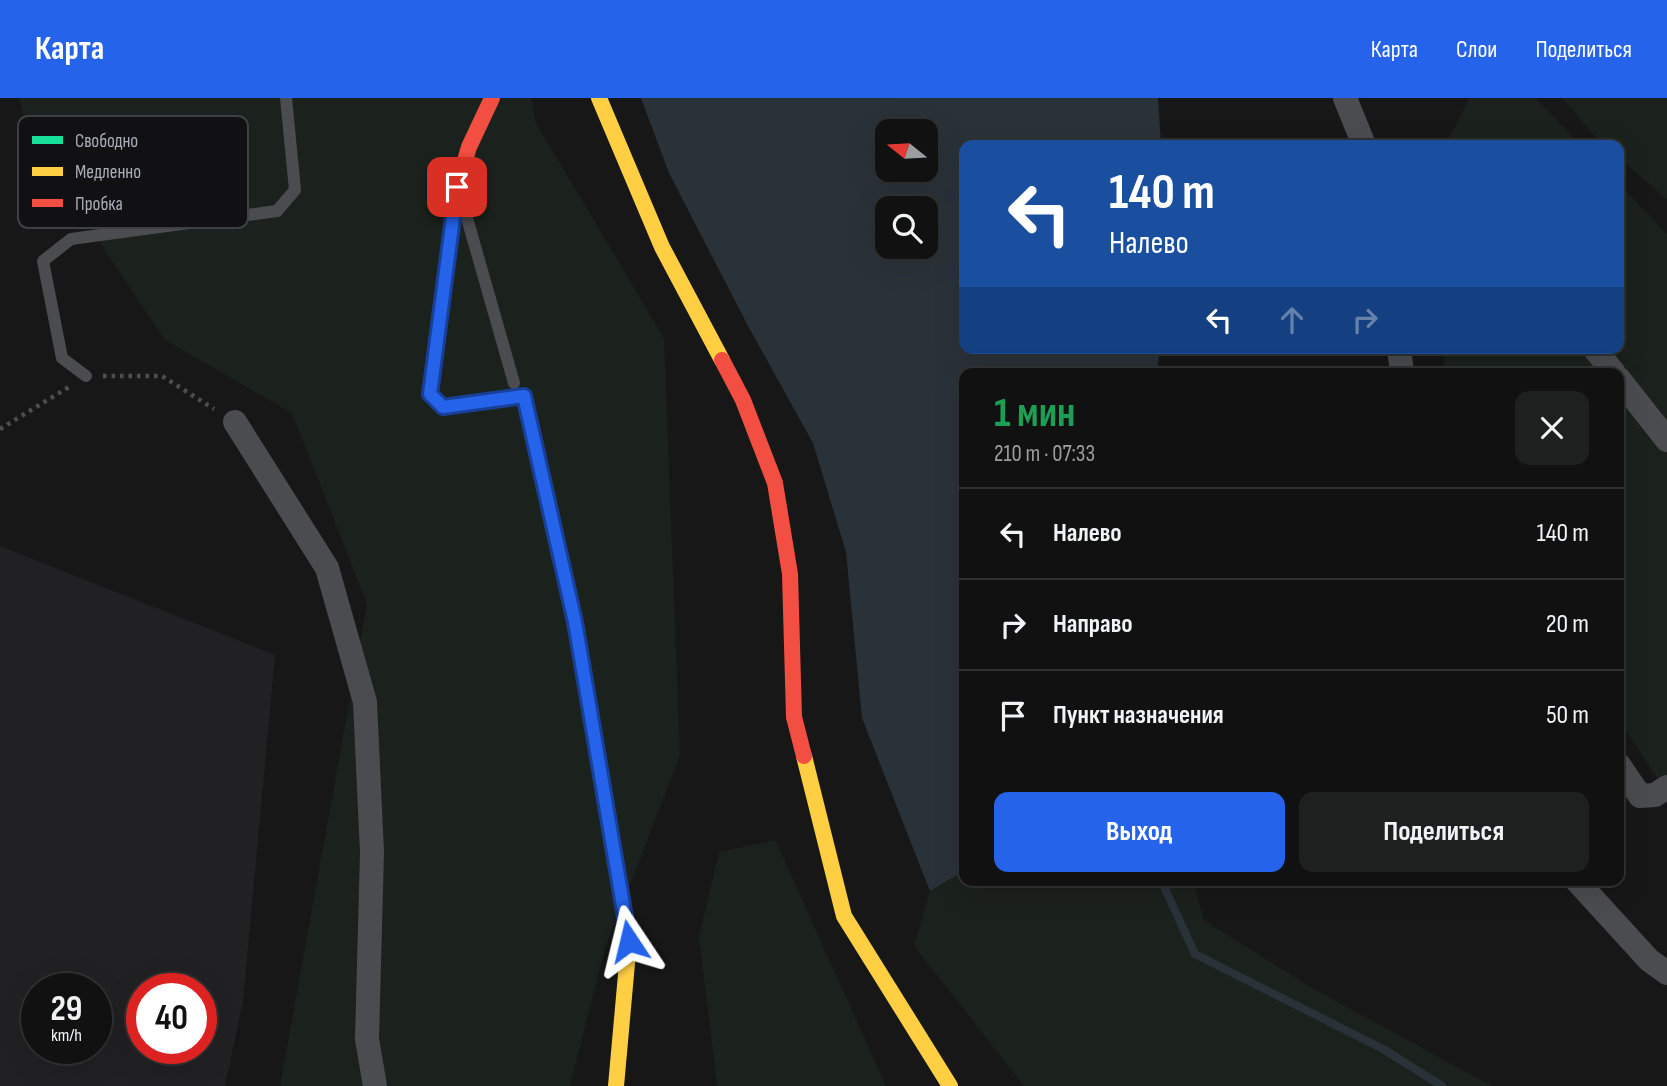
<!DOCTYPE html>
<html lang="ru">
<head>
<meta charset="utf-8">
<style>
	body { margin:0; font-family:"Sofia Sans Condensed",sans-serif; background:#1e1f1f; color:#f1f3f6; height:100vh; display:flex; flex-direction:column; font-size:26px; white-space:nowrap }
	* { box-sizing:border-box; margin:0 }
	p { font-size:23px; color:#9c9d9f }
	.icon { flex:none; width:38px; height:38px; fill:none; stroke:currentColor; stroke-width:2; stroke-linecap:round; stroke-linejoin:round }
	.map { position:relative; flex:1; overflow:hidden }
	.side { position:absolute; left:959px; top:270px; width:665px; height:518px; display:flex; flex-direction:column; background:#111; border-radius:14px; box-shadow:0 7px 28px #0002,0 0 0 2px #303131 }
	.side>* { flex:none }
	.hud { position:absolute; left:959px; top:42px; width:665px; height:214px; border-radius:14px; box-shadow:0 7px 28px #0002,0 0 0 2px #303131; background:#1a4fa0; color:#fff; overflow:hidden }
	.needle { width:46px; rotate:288deg }
	.fabs { position:absolute; left:875px; top:21px; display:grid; gap:14px }
	.fabs a { display:grid; place-items:center; width:63px; height:63px; border-radius:14px; background:#111; box-shadow:0 7px 28px #0002,0 0 0 2px #303131; font-size:35px }
	.speed { position:absolute; left:21px; top:875px; display:flex; gap:14px; font-size:35px; font-weight:700; text-align:center }
	.speed>* { display:grid; place-content:center; width:91px; height:91px; border-radius:50%; background:#111; box-shadow:0 7px 28px #0002,0 0 0 2px #303131; line-height:1 }
	.speed small { font-size:18px; font-weight:400 }
	.speed .limit { border:10px solid #d22; background:#fff; color:#111 }
	.pin { position:absolute; display:grid; place-items:center; width:60px; height:60px; color:#fff; margin:-30px; border-radius:14px; box-shadow:0 4px 10px #0006 }
	.me { position:absolute; width:77px; margin:-38px; rotate:350deg; stroke-linejoin:round; filter:drop-shadow(0 0 5px #0008) }
	.turn { display:flex; align-items:center; gap:24px; height:147px; padding:0 35px; font-size:32px }
	.turn .icon { width:91px; height:91px; stroke-width:2.5 }
	.turn b { display:block; font-size:49px; line-height:60px }
	.lanes { display:flex; align-items:center; height:66px; padding:0 35px; background:#0003; justify-content:center; gap:35px; direction:ltr }
	.lanes .off { opacity:.35 }
	.round { display:grid; place-items:center; flex:none; width:74px; height:74px; border-radius:14px; background:#1e1f1f }
	.summary { display:flex; align-items:center; justify-content:space-between; height:119px; padding:0 35px }
	h1 { font-size:42px; font-weight:700; line-height:52px; color:#1e9e55 }
	.action { display:flex; gap:14px; margin-top:auto; padding:14px 35px }
	.action a { flex:1; height:80px; border-radius:14px; background:#2563eb; color:#fff; font-size:28px; font-weight:700; line-height:80px; text-align:center }
	.action a+a { background:#1e1f1f; color:#f1f3f6 }
	ul { padding:0; list-style:none }
	li { display:flex; align-items:center; gap:21px; height:91px; padding:0 35px; border-top:2px solid #303131 }
	li div { flex:1 }
	li b { display:block; font-size:26px }
	li em { font-style:normal }
	header { display:flex; align-items:center; gap:42px; box-sizing:border-box; height:98px; padding:0 35px; background:#2563eb; color:#fff }
	header strong { font-size:33px }
	nav { display:flex; gap:38px; margin-inline-start:auto; font-size:24px }
	.map>svg:first-child { display:block }
	.built { fill:#212124; fill-rule:evenodd }
	.green { fill:#1b211c }
	.water { fill:#2a3239; fill-rule:evenodd }
	.lines { fill:none; stroke-linecap:round; stroke-linejoin:round }
	.stream { stroke:#2a3239; stroke-width:8 }
	.path { stroke:#4d4e52; stroke-width:4.5; stroke-dasharray:3.5 5; stroke-linecap:butt }
	.lane { stroke:#4b4c50; stroke-width:12 }
	.street { stroke:#4b4c50; stroke-width:24 }
	.fast { stroke:#16e098; stroke-width:16 }
	.slow { stroke:#ffcf43; stroke-width:16 }
	.jam { stroke:#f24e42; stroke-width:16 }
	.route-casing { stroke:#184099; stroke-width:18 }
	.route { stroke:#2563eb; stroke-width:12 }
	.key { fill:#111113; stroke:#3e4045; stroke-width:2 }
	.key-label { font-size:19px; fill:#a8adb8 }
</style>
</head>
<body>
<header>
<strong>Карта</strong>
<nav><a>Карта</a><a>Слои</a><a>Поделиться</a></nav>
</header>
<div class="map">
<svg width="1667" height="988" viewBox="0 0 1667 988">
	<rect width="100%" height="100%" fill="#171717"/>
	<!-- built -->
	<path class="built" d="M 0,448 L 275,557 L 243,904 L 225,988 L 0,988 ZM 37,891 L 96,891 L 96,950 L 37,950 ZM 142,891 L 201,891 L 201,950 L 142,950 Z"/>
	<!-- green -->
	<path class="green" d="M 19,0 L 531,0 L 536,25 L 664,240 L 680,658 L 605,851 L 570,988 L 280,988 L 367,506 L 292,315 L 165,242 L 30,40 Z
		M 1470,0 L 1535,0 L 1581,47 L 1445,47 Z
		M 1562,0 L 1667,0 L 1667,102 L 1619,60 L 1619,47 L 1604,47 L 1596,40 Z
		M 1619,86 L 1667,136 L 1667,695 L 1619,622 L 1619,275 L 1446,275 L 1442,250 L 1619,250 Z
		M 776,742 L 776,743 L 886,988 L 717,988 L 699,839 L 719,754 Z
		M 964,773 L 964,782 L 1192,782 L 1204,822 L 1314,891 L 1492,988 L 1024,988 L 914,848 L 930,793 Z"/>
	<!-- water -->
	<path class="water" d="M 641,0 L 1158,0 L 1161,47 L 964,47 L 964,250 L 1160,250 L 1157,275 L 964,275 L 964,773 L 930,793 L 862,620 L 846,454 L 813,345 L 747,226 L 669,75 ZM 887,33 L 926,33 L 926,72 L 887,72 ZM 887,110 L 926,110 L 926,149 L 887,149 Z"/>
	<g class="lines">
		<!-- stream -->
		<path class="stream" d="M 1161,782 L 1195,856 L 1383,951 L 1442,988"/>
		<!-- path -->
		<path class="path" d="M 103,278 L 162,278 L 214,311
			M 0,331 L 69,289"/>
		<!-- lane -->
		<path class="lane" d="M 465,113 L 514,285
			M 86,278 L 62,260 L 43,163 L 71,141 L 277,113 L 295,92 L 286,0"/>
		<!-- street -->
		<path class="street" d="M 1345,0 L 1364,47
			M 1399,250 L 1402,275
			M 1594,250 L 1614,275
			M 1619,281 L 1667,342
			M 235,324 L 327,470 L 365,604 L 372,754 L 367,941 L 375,988
			M 1619,667 L 1640,698 L 1655,697 L 1667,689
			M 1576,782 L 1649,862 L 1667,875"/>
		<!-- fast -->
		<path class="fast" d="M 434,300 L 443,309 L 524,298 L 575,524 L 612,745"/>
		<!-- slow -->
		<path class="slow" d="M 599,0 L 662,149 L 722,262
			M 804,658 L 844,818 L 950,988
			M 612,745 L 629,843 L 616,988"/>
		<!-- jam -->
		<path class="jam" d="M 722,262 L 743,302 L 775,385 L 790,476 L 794,619 L 804,658
			M 434,300 L 430,296 L 457,89 L 469,49 L 492,0"/>
	</g>
	<g class="lines">
		<!-- route casing -->
		<g class="route-casing">
			<path id="route" d="M 457,89 L 430,296 L 443,309 L 524,298 L 575,524 L 629,843"/>
		</g>
		<!-- route -->
		<use href="#route" class="route"/>
	</g>
	<!-- legend -->
	<rect x="18" y="18" width="230" height="112" rx="10" class="key"/>
	<rect x="32" y="38" width="31" height="8" fill="#16e098"/>
	<rect x="32" y="69" width="31" height="9" fill="#ffcf43"/>
	<rect x="32" y="101" width="31" height="8" fill="#f24e42"/>
	<g class="key-label">
		<text x="75" y="49">Свободно</text>
		<text x="75" y="80">Медленно</text>
		<text x="75" y="112">Пробка</text>
	</g>
</svg>
<div class="fabs">
<a><svg class="needle" viewBox="-14 -14 28 28"><path d="M0-13l5 13h-10z" fill="#e53935"/><path d="M0 13l5-13h-10z" fill="#9c9d9f"/></svg></a>
<a><svg class="icon" aria-label="search" viewBox="0 0 24 24"><circle cx="10" cy="10" r="6"/><path d="M15 15l6 6"/></svg></a>
</div>
<div class="speed"><div>29<small>km/h</small></div><div class="limit">40</div></div>
<div class="pin" style="left:457px;top:89px;background:#d93025"><svg class="icon" aria-label="arrive" viewBox="0 0 24 24"><path d="M6 21V4h12l-3 4 3 4H6"/></svg></div>
<svg class="me" style="left:629px;top:843px" viewBox="-20 -20 40 40"><path d="M0-17L14 15 0 8-14 15z" fill="#2563eb" stroke="#fff" stroke-width="4"/></svg>
<div class="hud">
<div class="turn"><svg class="icon" aria-label="left" viewBox="0 0 24 24"><path d="M17 20v-9H6M10 6l-5 5 5 5"/></svg><div><b>140 m</b>Налево</div></div>
<div class="lanes"><svg class="icon" aria-label="left" viewBox="0 0 24 24"><path d="M17 20v-9H6M10 6l-5 5 5 5"/></svg><svg class="icon off" aria-label="ahead" viewBox="0 0 24 24"><path d="M12 20V5M6 11l6-6 6 6"/></svg><svg class="icon off" aria-label="right" viewBox="0 0 24 24"><path d="M7 20v-9h11M14 6l5 5-5 5"/></svg></div>
</div>
<section class="side">
<div class="summary"><div><h1>1 мин</h1><p>210 m · 07:33</p></div><a class="round"><svg class="icon" aria-label="close" viewBox="0 0 24 24"><path d="M6 6l12 12M18 6L6 18"/></svg></a></div>
<ul>
<li><svg class="icon" aria-label="left" viewBox="0 0 24 24"><path d="M17 20v-9H6M10 6l-5 5 5 5"/></svg><div><b>Налево</b></div><em>140 m</em></li>
<li><svg class="icon" aria-label="right" viewBox="0 0 24 24"><path d="M7 20v-9h11M14 6l5 5-5 5"/></svg><div><b>Направо</b></div><em>20 m</em></li>
<li><svg class="icon" aria-label="arrive" viewBox="0 0 24 24"><path d="M6 21V4h12l-3 4 3 4H6"/></svg><div><b>Пункт назначения</b></div><em>50 m</em></li>
</ul>
<div class="action"><a>Выход</a><a>Поделиться</a></div>
</section>
</div>
</body>
</html>
